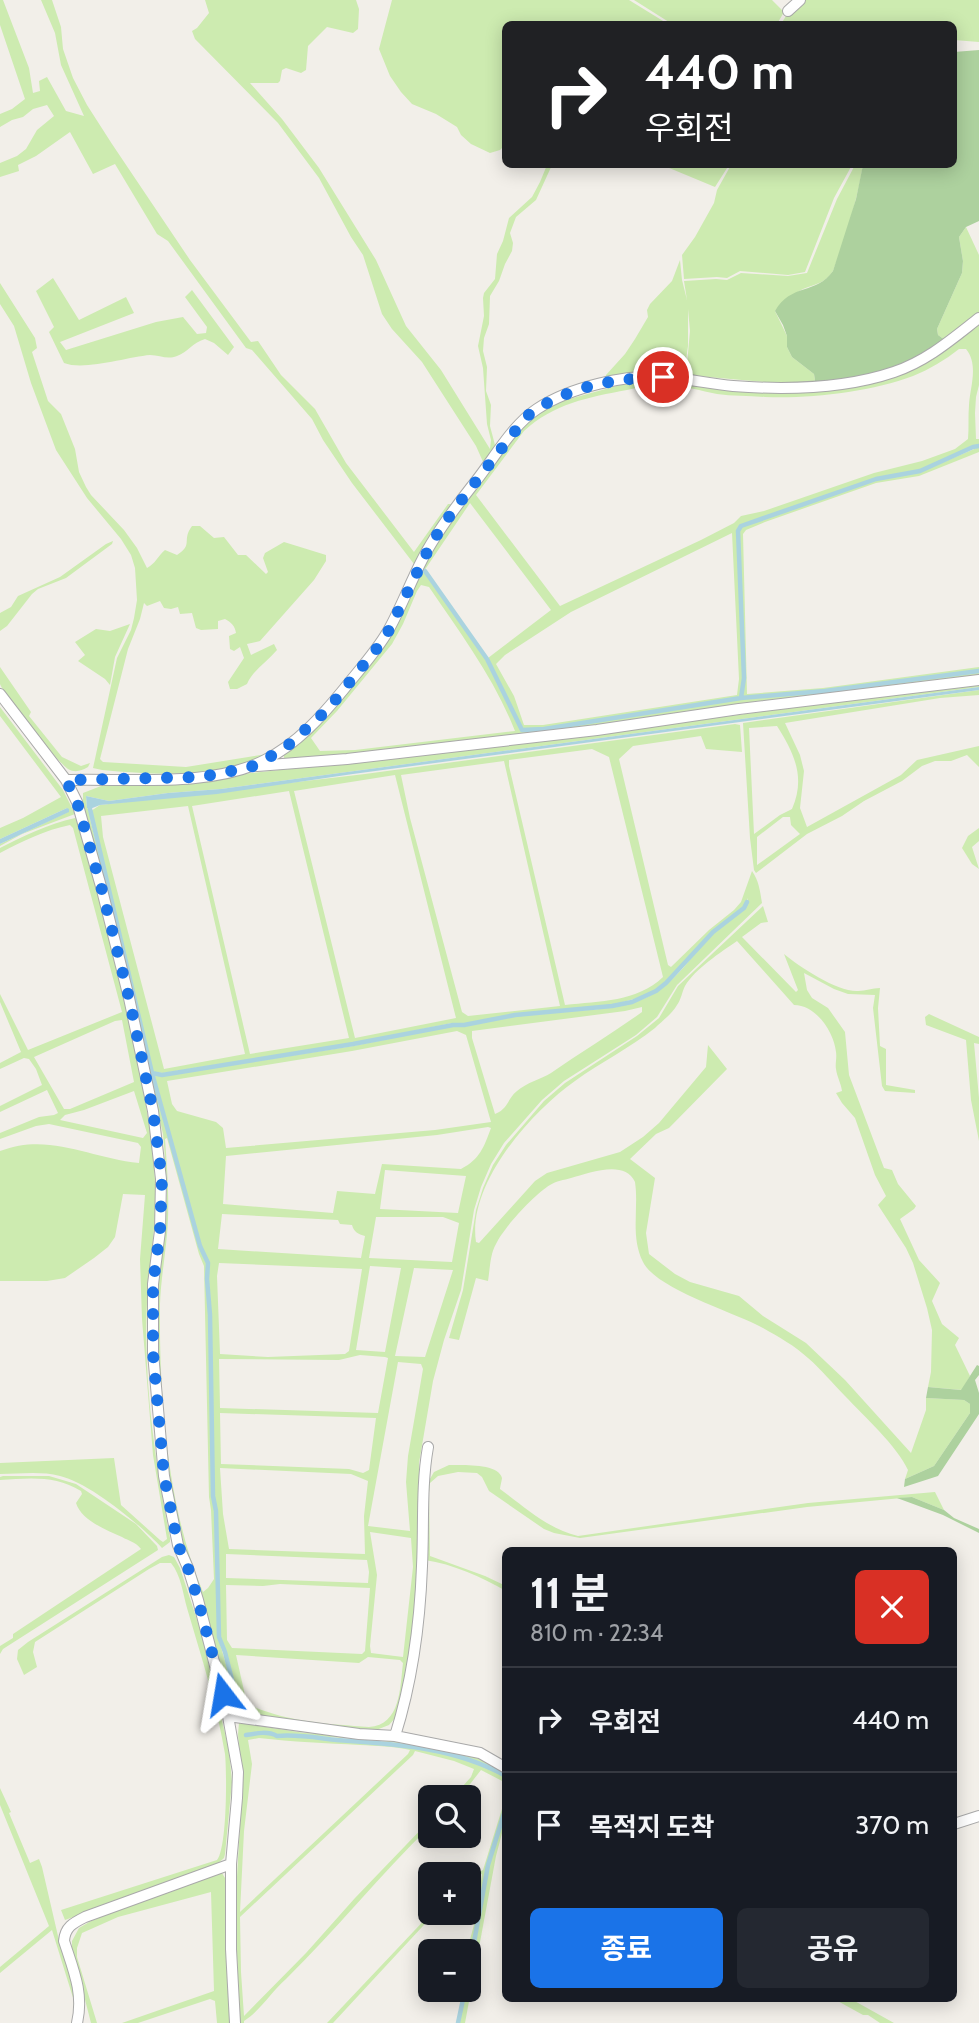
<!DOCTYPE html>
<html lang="ko">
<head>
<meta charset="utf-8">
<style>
	body { margin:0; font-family:Cabin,"Noto Sans KR",sans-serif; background:#242831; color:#f1f3f6; height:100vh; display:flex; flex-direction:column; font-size:26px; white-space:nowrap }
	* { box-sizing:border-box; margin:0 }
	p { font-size:23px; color:#9ea1a6 }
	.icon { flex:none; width:38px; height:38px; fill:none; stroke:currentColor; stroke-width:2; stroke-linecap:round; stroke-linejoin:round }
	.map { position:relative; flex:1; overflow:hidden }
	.drawer { position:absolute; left:502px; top:1547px; width:455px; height:455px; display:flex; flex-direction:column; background:#171b24; border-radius:10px; box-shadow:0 4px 18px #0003 }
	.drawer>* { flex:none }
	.guide { position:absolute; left:502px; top:21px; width:455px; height:147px; border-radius:10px; box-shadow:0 4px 18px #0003; background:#202124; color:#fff; overflow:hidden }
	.tools { position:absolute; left:418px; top:1785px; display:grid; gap:14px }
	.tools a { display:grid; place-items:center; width:63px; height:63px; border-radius:10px; background:#171b24; box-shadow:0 4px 18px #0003; font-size:35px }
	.pin { position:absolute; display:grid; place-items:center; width:60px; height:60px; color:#fff; margin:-30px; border:4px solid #fff; border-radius:50%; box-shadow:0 2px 7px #0007 }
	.me { position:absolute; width:77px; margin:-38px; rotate:346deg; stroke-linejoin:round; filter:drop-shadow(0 0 5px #0008) }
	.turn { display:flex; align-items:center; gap:24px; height:147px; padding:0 28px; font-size:32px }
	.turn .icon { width:91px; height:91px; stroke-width:2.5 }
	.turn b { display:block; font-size:49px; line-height:60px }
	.round { display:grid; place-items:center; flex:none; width:74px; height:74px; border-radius:10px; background:#242831 }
	.overview { display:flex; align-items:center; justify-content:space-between; height:119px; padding:0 28px }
	h1 { font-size:42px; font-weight:700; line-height:52px }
	.primary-button { display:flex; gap:14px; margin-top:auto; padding:14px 28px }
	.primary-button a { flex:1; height:80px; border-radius:10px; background:#1a73e8; color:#fff; font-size:28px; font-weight:700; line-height:80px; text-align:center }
	.primary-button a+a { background:#242831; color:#f1f3f6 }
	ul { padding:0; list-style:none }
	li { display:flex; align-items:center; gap:21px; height:105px; padding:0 28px; border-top:2px solid #363941 }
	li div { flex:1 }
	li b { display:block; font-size:26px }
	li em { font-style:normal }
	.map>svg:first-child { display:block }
	.grass { fill:#cdebb0; fill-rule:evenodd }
	.forest { fill:#add19e }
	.water { fill:#aad3df }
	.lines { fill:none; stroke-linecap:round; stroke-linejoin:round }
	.stream { stroke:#aad3df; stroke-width:4.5 }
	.minor-casing { stroke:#a9a9a9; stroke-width:12 }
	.minor { stroke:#fff; stroke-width:10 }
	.route { stroke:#1a73e8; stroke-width:12; stroke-dasharray:0 21.6 }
</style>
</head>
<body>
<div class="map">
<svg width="979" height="2023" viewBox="0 0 979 2023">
	<rect width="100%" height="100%" fill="#f2efe9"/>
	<!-- grass -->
	<path class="grass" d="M 0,0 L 3,0 L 29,68 L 33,93 L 40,91 L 39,81 L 47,77 L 66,111 L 84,116 L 61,65 L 55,33 L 41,0 L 52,0 L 61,27 L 63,49 L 73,78 L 87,105 L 112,144 L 190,260 L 251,342 L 258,341 L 281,375 L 315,409 L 346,463 L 414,552 L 448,504 L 453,504 L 414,564 L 352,483 L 323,440 L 312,419 L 252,350 L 246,348 L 168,241 L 157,234 L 115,164 L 93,174 L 70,132 L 36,156 L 18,165 L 19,171 L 0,177 L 0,163 L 17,156 L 26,149 L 37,130 L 54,116 L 47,105 L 33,109 L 23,117 L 12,120 L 0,127 L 0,114 L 12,109 L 25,99 L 0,25 Z
		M 205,0 L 356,0 L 359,9 L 358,29 L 353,33 L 327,27 L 308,46 L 306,70 L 301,73 L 286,68 L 282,70 L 280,81 L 278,83 L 250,83 L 282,119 L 319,168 L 376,260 L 406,326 L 441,370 L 490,449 L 491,440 L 487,424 L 483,368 L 478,346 L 484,316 L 483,298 L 484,293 L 495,279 L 497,254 L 503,241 L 509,218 L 532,197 L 540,182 L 547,165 L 552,165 L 536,200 L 516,217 L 510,233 L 513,243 L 512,251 L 505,264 L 499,281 L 490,296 L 489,324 L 484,338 L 483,351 L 487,367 L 486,391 L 491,405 L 490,426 L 495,445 L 494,450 L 484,464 L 476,446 L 422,362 L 392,329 L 382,314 L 363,255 L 351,237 L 319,178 L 278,123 L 195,39 L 192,31 L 197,28 L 209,13 Z
		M 392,0 L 629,0 L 668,24 L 506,24 L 506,144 L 500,150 L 490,153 L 471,144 L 461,135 L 457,127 L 436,114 L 412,104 L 401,92 L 390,76 L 379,49 Z
		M 634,0 L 772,0 L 784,12 L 777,24 L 672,24 Z
		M 803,0 L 979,0 L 979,42 L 954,40 L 954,24 L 781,24 L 786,16 Z
		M 662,165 L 729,165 L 715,187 Z
		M 731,165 L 852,165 L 834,198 L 805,272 L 788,275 L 740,271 L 727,278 L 717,277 L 684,279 L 682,255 L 695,237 L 714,203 L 717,190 Z
		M 855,165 L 863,165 C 857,201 846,237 833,271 C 825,283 816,284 803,289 C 793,294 784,304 775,311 L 787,336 L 787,347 L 792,357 L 814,374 L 815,380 L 814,383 L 786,384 L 686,375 L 690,331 L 688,309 L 688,346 L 684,374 L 605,379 L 606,375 L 625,354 L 635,339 L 648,317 L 647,310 L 650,304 L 672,281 L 680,260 L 682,280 L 687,300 L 684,281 L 716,279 L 727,280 L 741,273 L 788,276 L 807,273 L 837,199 Z
		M 966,227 L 979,255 L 979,314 L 945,340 L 938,335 L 937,329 L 962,273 L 963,261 L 959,237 Z
		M 53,278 L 79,320 L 126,297 L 134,313 L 60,342 L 66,350 L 156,322 L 183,317 L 197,334 L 206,333 L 207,327 L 185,297 L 192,290 L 234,347 L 228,355 L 214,343 L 205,339 C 192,343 188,352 177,356 C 167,360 160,355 150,355 C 127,357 84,371 64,363 L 49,332 L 54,327 L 36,291 Z
		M 0,283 L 35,338 L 37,348 L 32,352 L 48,401 L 61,414 L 75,449 L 79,472 L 86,487 L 91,495 L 124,530 L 137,548 L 147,568 C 155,564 158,556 165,550 L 177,555 C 194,544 181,541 192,526 L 200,526 L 214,538 L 224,537 L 238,555 L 246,555 L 266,574 L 268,572 L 263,558 L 265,553 L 284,542 L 326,555 L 326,561 L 314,580 L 260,641 L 247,644 L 251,655 L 274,644 L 277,650 C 267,662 253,670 247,684 L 237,689 L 230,689 L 228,682 L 244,658 L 240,647 L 234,651 L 230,649 L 229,636 L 236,633 C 235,626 231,622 225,619 L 218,621 L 218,629 L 201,630 L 196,628 L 192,613 L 180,614 L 178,607 L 171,609 L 164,608 L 160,601 L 147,606 L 144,603 L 140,619 L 128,649 L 100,759 L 103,762 L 186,767 L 267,754 C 215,779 158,775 102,770 L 93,768 L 117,658 L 131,630 L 134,618 L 137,600 L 135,568 L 131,555 L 121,539 L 87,498 L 56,450 L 31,383 L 14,326 L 0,304 Z
		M 979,324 L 979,385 L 976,397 L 975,413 L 976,439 L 979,439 L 979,445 L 919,470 L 875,478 L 740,525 L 737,531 L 743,678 L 740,697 L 544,728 L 522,729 L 488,658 L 551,610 L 470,503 L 424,571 L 487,659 L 521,731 L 544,730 L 741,699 L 825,692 L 979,672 L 979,675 L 854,692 L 741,703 L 702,710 L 548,733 L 349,756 L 284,759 L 284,754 L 377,655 L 427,556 L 470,493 L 531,418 L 562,401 L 620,385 L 661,380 L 829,390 ZM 959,349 L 966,349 C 979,365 970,387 969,405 C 968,416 969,428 968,439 L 955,449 L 922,461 L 874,473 L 764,511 L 741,516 L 734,523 L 701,540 L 560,606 L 476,495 L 524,431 C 553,404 589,397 627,390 C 641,387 655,384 669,385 C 685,386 701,391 717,394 C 732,396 749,396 765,397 C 809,399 871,392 913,376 C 930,369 945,360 959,349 ZM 732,533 L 739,679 L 737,695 L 543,725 L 524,725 L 514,696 L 496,664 L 505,655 L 571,612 ZM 421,585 L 429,587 C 461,634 494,678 515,731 L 355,750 L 320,751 L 311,738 L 337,711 L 392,644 L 403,624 L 417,591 Z
		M 979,447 L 979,452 L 919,476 L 876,483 L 765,522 L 746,530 L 743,534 L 747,694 L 823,688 L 979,667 L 979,670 L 825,690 L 742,697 L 745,678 L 739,531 L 742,527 L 876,480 L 920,472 Z
		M 113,541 L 112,544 L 66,578 L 38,589 L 32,594 L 7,626 L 0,631 L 0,613 L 11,607 L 18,596 L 60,577 L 106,544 Z
		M 130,624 L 115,657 L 110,685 L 105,679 L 78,661 L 85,655 L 75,642 L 96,629 L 110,631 Z
		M 0,667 L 31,712 L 29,716 L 62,757 L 81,766 L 90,763 L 88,767 C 81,771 75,773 68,769 C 59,764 2,692 0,684 C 0,679 0,672 0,667 Z
		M 979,683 L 979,687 L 221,789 L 168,793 L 109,801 L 86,796 L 87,808 L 89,809 L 91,823 L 112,904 L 151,1073 L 199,1246 L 207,1264 L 206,1279 L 208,1290 L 212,1496 L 215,1512 L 218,1637 L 238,1705 L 235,1686 L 220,1637 L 217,1511 L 214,1496 L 210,1290 L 208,1279 L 209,1263 L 201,1246 L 154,1074 L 162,1076 L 353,1046 L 453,1026 C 473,1026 495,1020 516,1016 C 557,1008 620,1016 656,992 C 680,977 695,951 715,931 C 726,920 746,914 748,898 L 743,908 L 712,931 L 674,974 L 656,991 L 645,996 L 612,1005 L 515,1014 L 464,1024 L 452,1023 L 353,1043 L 163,1073 L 153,1072 L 91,811 L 100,805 L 365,774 L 735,724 L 740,725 L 742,752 L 706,749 L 701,736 L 633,746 L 619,759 L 668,965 L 671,967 L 709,930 L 734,910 L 741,902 L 752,871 C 759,881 760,891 762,903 L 677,985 L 657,1017 L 636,1035 L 564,1081 L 542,1100 L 504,1143 L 491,1164 L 481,1187 L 474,1210 L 461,1290 L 444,1340 L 433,1381 L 419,1463 L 419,1543 L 415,1606 L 408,1663 L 396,1717 L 389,1725 L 371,1732 L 238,1712 L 234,1707 L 215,1650 L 204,1604 L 184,1546 L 169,1478 L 158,1350 L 158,1282 L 166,1224 L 167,1182 L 163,1134 L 111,906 L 83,805 L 83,793 L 101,786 L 188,784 L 251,773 L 505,746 ZM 592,749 L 609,757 L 663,977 C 637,1002 600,1001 565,1005 L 509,766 L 509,760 ZM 504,761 L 560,1006 L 468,1016 L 462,1012 L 410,818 L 401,775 ZM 395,775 L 456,1018 L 355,1038 L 294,791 ZM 289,791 L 349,1038 L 250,1054 L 192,806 ZM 188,806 L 245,1054 L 164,1069 L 103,837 L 101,816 ZM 642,1007 L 642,1012 C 613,1033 581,1052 551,1073 C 541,1079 526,1083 517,1091 C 507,1099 509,1108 495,1114 L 472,1038 L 472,1031 L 625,1011 ZM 457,1031 L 466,1035 L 491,1122 L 435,1130 L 226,1148 L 223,1128 L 216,1122 L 177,1111 L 172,1104 L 167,1081 L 352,1051 ZM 488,1127 L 491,1128 C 484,1147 480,1159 461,1169 L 382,1164 L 375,1194 L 337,1191 L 333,1213 L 223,1204 L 226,1156 L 437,1135 ZM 167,1138 L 199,1254 L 204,1266 L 209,1497 L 211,1510 L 214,1579 L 208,1588 L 203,1592 C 167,1508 159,1395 160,1304 C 161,1275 167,1247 168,1219 C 169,1192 167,1166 165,1139 ZM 385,1170 L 466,1176 L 458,1213 L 380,1209 ZM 222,1214 L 338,1220 L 340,1224 L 352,1225 C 354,1232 358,1234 365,1236 L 361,1258 L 218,1249 ZM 376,1217 L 443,1217 L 459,1223 L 452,1262 L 369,1258 ZM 219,1263 L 362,1269 L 349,1351 L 345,1354 L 268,1357 L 220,1354 L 217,1276 ZM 370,1266 L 401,1268 L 385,1352 L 356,1350 ZM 414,1268 L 453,1270 L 425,1357 L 395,1356 ZM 360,1355 L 385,1357 L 388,1358 L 378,1413 L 220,1408 L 219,1359 L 339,1360 ZM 398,1362 L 421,1364 L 423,1369 L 408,1456 L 406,1482 L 410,1531 L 368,1526 ZM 220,1413 L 376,1418 L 369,1470 L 363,1473 L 349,1469 L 221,1464 ZM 220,1468 L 351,1474 L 368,1481 L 364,1516 L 365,1554 L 229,1549 L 223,1514 ZM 370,1532 L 411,1538 L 413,1567 L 403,1657 L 371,1653 L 370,1646 L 377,1575 ZM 226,1554 L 367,1560 L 369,1572 L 368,1583 L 226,1578 ZM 280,1584 L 370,1588 L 365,1651 L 362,1654 L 232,1648 L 227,1640 L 226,1585 L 263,1586 ZM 236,1655 L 359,1663 L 368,1657 L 400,1660 L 403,1663 C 400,1687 401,1725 369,1727 C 327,1724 286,1722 247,1704 Z
		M 979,690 L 979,695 L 940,698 L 785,723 L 800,755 L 804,771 L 800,808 L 807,827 L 901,775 L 917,760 L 979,746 L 979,767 L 967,755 L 951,761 L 935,761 L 922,766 L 902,781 L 864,801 L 842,816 L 807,834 L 756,873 L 754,870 L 750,838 L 743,723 ZM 777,726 C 794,753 806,777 792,809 L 780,815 L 754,834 L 749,728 ZM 783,817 L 790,817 L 791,825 L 800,834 L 757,865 L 757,837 Z
		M 0,707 L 63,790 L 75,814 L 22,834 L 0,846 L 0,844 L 68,812 L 67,808 L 0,839 L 0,828 L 23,818 L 61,797 L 0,716 Z
		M 75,818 L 78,820 L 81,829 C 99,899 117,969 133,1039 C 143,1086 152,1132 155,1180 C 158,1221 149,1261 147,1302 C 143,1379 155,1462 170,1538 L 170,1542 L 162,1548 C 141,1525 90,1483 60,1476 C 41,1471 19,1474 0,1474 L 0,1463 L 114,1458 L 121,1505 L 160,1540 L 163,1542 L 167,1539 L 153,1455 L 142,1319 L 140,1259 L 145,1195 L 123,1194 L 115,1237 L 108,1247 L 94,1258 L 65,1278 L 47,1281 L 0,1281 L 0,1151 C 49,1132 90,1158 139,1163 L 141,1147 L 138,1143 L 49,1124 L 36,1126 L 0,1139 L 0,1133 L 39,1117 L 54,1115 L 58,1113 L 47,1090 L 0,1112 L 0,1106 L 42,1085 L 36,1069 L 29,1059 L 24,1058 L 0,1069 L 0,1063 L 21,1052 L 0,1002 L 0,994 L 28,1050 L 122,1012 L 73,828 L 70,825 C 45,830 23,841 0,853 L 0,848 C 24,836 48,824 75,818 ZM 122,1020 L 134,1082 L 70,1109 L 64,1109 L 34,1057 L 115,1021 ZM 134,1091 L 147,1133 L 143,1138 L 60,1120 L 65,1115 L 84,1110 Z
		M 979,828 L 979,841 L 972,847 L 979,869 L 972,864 L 962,848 L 968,836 Z
		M 763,906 L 768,922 L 761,923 L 742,937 L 796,992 L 798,990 L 784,954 C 800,967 837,992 858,991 C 866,991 872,988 880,988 L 878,1008 L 880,1046 L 886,1049 L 886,1085 L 915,1090 L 915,1093 L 885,1091 L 882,1086 L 873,1008 L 875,995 L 848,994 L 834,989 L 804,973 L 807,990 L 812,998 L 828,1008 L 845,1032 L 849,1075 L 884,1168 L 892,1170 L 898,1184 L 916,1206 L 914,1209 L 900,1219 L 919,1260 L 940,1283 L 932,1301 L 942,1324 L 959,1338 L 955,1345 L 970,1376 L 962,1390 L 928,1387 L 931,1372 L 932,1330 L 927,1308 L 913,1263 L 906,1248 L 878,1205 L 886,1196 L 875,1175 L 855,1118 L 842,1103 L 836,1093 L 842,1091 C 841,1083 837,1077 836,1069 C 835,1064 837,1058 836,1052 C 834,1032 816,1005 794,1005 L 737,941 C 721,952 695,969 685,986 C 682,992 681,1000 677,1005 C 672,1014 662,1021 655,1028 C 630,1048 601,1062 575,1081 C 531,1112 467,1184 476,1242 L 479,1243 L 535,1181 L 547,1173 L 620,1152 L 643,1137 L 659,1123 L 706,1067 L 708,1045 L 727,1069 L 669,1128 L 656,1134 L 630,1159 L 655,1178 L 646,1233 L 649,1254 L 675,1274 L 690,1282 L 739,1296 L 763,1316 L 806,1343 L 845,1380 L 911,1453 L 926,1410 L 926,1398 L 964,1400 L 970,1404 L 970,1413 L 934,1466 L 905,1479 L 908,1470 C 897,1446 864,1416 845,1396 C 833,1384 821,1369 808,1358 C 795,1346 779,1337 763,1328 C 734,1312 656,1289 643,1262 C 630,1236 639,1209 635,1182 C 625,1159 589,1173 571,1178 C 564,1180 556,1181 550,1185 C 535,1194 504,1227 496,1244 C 490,1254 490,1269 488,1281 L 476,1278 L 459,1340 L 449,1338 L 463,1290 L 476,1210 L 483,1188 L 493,1165 L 506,1145 L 544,1101 L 565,1083 L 637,1036 L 659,1018 L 678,986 Z
		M 929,1014 L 979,1037 L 979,1044 L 974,1043 L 979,1098 L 979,1141 L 971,1100 L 966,1040 L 926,1025 L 925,1017 Z
		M 449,1465 C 461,1465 499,1463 502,1478 C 502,1479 500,1488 500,1489 C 525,1507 548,1529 578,1536 L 808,1503 L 935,1492 L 944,1510 L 912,1497 L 807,1507 L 580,1538 L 554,1533 L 544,1529 L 489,1491 L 482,1477 L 477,1473 L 458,1472 L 438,1476 L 430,1483 L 429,1492 L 430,1556 L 485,1576 L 506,1586 L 506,1591 C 481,1577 453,1564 425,1560 L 427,1484 L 434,1472 Z
		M 49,1476 L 76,1484 L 136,1524 L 157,1546 L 158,1550 L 3,1649 L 0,1654 L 0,1646 L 13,1638 L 13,1634 L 141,1549 C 136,1542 129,1541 122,1537 C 106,1530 81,1520 76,1503 L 82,1494 L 81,1491 C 56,1475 29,1478 0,1480 L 0,1477 L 3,1476 Z
		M 169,1555 L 174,1557 L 180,1568 L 201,1632 L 229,1750 L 232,1782 L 225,1854 L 224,1858 L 215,1866 L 65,1920 L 61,1910 L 217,1860 C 227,1848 227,1773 225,1754 C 217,1705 201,1656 187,1608 C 183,1594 181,1575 171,1563 L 160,1563 L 149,1569 L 35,1642 L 33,1652 L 37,1667 L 24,1675 L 17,1659 L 18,1650 L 28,1642 L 162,1557 Z
		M 239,1723 L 305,1733 L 397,1740 L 478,1758 L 506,1771 L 506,1775 C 441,1738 356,1740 284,1734 C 271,1736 263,1730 246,1734 L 247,1736 C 257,1733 267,1733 277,1737 C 297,1735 318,1739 337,1741 C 395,1745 454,1748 506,1777 L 506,1783 L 481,1770 L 460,1797 L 453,1797 L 471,1777 L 474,1769 L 454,1761 L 415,1751 L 413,1755 L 240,1917 L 241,1972 L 244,2016 L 306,1953 L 355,1898 L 430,1820 L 430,1826 C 380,1875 336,1930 286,1979 C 271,1992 261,2010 244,2021 L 244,2023 L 240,2023 L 235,1911 L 242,1790 L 238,1734 ZM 259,1738 C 292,1742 326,1743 360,1745 C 376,1746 394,1746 410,1750 L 408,1754 L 240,1912 L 244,1831 L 252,1764 L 248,1740 Z
		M 0,1788 L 11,1812 L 9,1813 L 30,1863 L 39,1859 L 42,1867 L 58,1936 L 75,1991 L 75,2011 L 73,2011 L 74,2001 L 52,1930 L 0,1973 L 0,1967 L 49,1926 L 0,1805 Z
		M 506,1796 L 506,1803 L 487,1865 L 469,1964 L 469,1951 L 467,1951 L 476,1917 L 482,1874 L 469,1880 L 469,1877 L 483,1870 Z
		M 506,1810 L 506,1818 L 496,1856 L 465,2023 L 459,2023 L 466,1990 L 469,1990 L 469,1976 L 489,1865 Z
		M 222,1873 L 225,1878 L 230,2023 L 217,2023 L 215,2001 L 210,1999 L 138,2023 L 122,2023 L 214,1991 L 211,1892 L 118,1917 L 82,1933 L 77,1948 L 77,1957 L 97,2023 L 91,2023 L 72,1949 L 72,1941 L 79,1928 L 91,1921 L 167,1890 Z
		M 431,1913 L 435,1913 L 333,2023 L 327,2023 Z
		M 834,1999 L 851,1999 L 894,2023 L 880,2023 L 868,2015 L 863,2015 Z"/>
	<!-- forest -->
	<path class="forest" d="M 979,50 L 979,221 L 966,227 L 959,237 L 963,261 L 962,273 L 937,329 L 938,335 L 945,340 L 915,359 L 877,374 L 814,383 L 815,380 L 814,374 L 792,357 L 787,347 L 787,336 L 783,325 L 775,311 C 791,283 816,295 833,271 L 856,199 L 863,165 L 954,164 L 954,52 Z
		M 977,1365 L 979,1366 L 979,1375 L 975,1380 L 979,1393 L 979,1414 L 938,1476 L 904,1487 L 905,1479 L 934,1466 L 970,1413 L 970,1404 L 964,1400 L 926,1398 L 928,1387 L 961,1390 Z
		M 912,1497 L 944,1510 L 954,1518 L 979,1529 L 979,1533 L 943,1515 L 897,1498 Z"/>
	<!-- water -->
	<path class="water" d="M 979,687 L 979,690 L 353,774 L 217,794 L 100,805 L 90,809 L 87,808 L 86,796 L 109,801 L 168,793 L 221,789 Z
		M 67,808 L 69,809 L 69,812 L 0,844 L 0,839 Z"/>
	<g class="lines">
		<!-- stream -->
		<path class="stream" d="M 425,571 L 487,659 L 522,730 L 544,729 L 741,698 L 825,691 L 979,671
			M 741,698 L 744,678 L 738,531 L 741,526 L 876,479 L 920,471 L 973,447 L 979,446
			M 90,809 L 152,1073 L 200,1246 L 208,1263 L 207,1279 L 210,1315 L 213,1496 L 216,1511 L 219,1637 L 225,1652 L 238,1704
			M 152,1073 L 162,1075 L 353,1044 L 453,1025 L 464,1025 L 515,1015 L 612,1006 L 632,1002 L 656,991 L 666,983 L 713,932 L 744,908 L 747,902
			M 246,1735 C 257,1733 268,1731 277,1736 C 297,1734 318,1738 337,1740 C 395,1744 454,1747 506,1776
			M 469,1970 L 488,1865 L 506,1807
			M 458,2023 L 465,1990"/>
		<!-- minor casing -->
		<g class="minor-casing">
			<path id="minor" d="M 788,11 L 800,0
				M 0,694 L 66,780 L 77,802 L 102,890 L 129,998 L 153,1111 L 161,1179 L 160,1231 L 153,1284 L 153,1353 L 164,1476 L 178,1545 L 188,1568 L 198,1600 L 228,1716 L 238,1772 L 237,1798 L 231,1864 L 231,1949 L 235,2023
				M 257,766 L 347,759 L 597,730 L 739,709 L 979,680
				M 66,780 C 127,778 211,788 265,760 C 297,744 322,716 344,689 C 359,670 376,652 388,631 C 401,608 410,583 422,560 C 435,534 454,509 472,486 C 492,462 511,426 537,409 C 570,387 627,374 666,377 C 689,379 711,384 733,386 C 786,390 844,389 894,372 C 927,361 952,339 979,318
				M 228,1716 L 359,1734 L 395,1736 L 480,1753 L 506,1768
				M 395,1736 C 412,1682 420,1623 422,1566 C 424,1526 421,1486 428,1447
				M 954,1824 L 979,1816
				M 77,2023 C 84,1993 73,1969 64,1941 C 65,1927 73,1923 85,1917 L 231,1864"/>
		</g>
		<!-- minor -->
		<use href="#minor" class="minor"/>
	</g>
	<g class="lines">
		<!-- route -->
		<path class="route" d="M 223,1694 L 198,1600 L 188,1568 L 178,1545 L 164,1476 L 153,1353 L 153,1284 L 160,1231 L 162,1179 L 153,1111 L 129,998 L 102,890 L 77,802 L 66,780 L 201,777 L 251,767 L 284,749 L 328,709 L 378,647 L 388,632 L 432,542 L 453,511 L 526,417 C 564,387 615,378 663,377"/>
	</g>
</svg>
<div class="tools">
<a><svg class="icon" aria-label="search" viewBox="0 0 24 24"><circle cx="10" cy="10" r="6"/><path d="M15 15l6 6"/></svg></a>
<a>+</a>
<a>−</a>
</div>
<div class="pin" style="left:663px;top:377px;background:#d93025"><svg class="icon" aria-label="arrive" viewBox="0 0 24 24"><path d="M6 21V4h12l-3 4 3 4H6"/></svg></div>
<svg class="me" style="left:223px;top:1694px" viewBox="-20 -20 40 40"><path d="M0-17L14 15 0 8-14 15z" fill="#1a73e8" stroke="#fff" stroke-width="4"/></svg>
<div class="guide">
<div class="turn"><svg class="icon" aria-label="right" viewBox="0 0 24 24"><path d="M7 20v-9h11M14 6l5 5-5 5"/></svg><div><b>440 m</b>우회전</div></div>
</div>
<section class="drawer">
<div class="overview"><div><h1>11 분</h1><p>810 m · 22:34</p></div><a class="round" style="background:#d93025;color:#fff"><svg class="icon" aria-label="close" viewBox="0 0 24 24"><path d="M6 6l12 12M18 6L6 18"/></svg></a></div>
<ul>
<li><svg class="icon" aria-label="right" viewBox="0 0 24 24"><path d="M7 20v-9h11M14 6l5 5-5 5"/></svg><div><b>우회전</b></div><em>440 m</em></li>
<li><svg class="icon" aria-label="arrive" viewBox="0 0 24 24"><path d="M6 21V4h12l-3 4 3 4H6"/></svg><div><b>목적지 도착</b></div><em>370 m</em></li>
</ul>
<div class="primary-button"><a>종료</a><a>공유</a></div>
</section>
</div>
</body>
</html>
